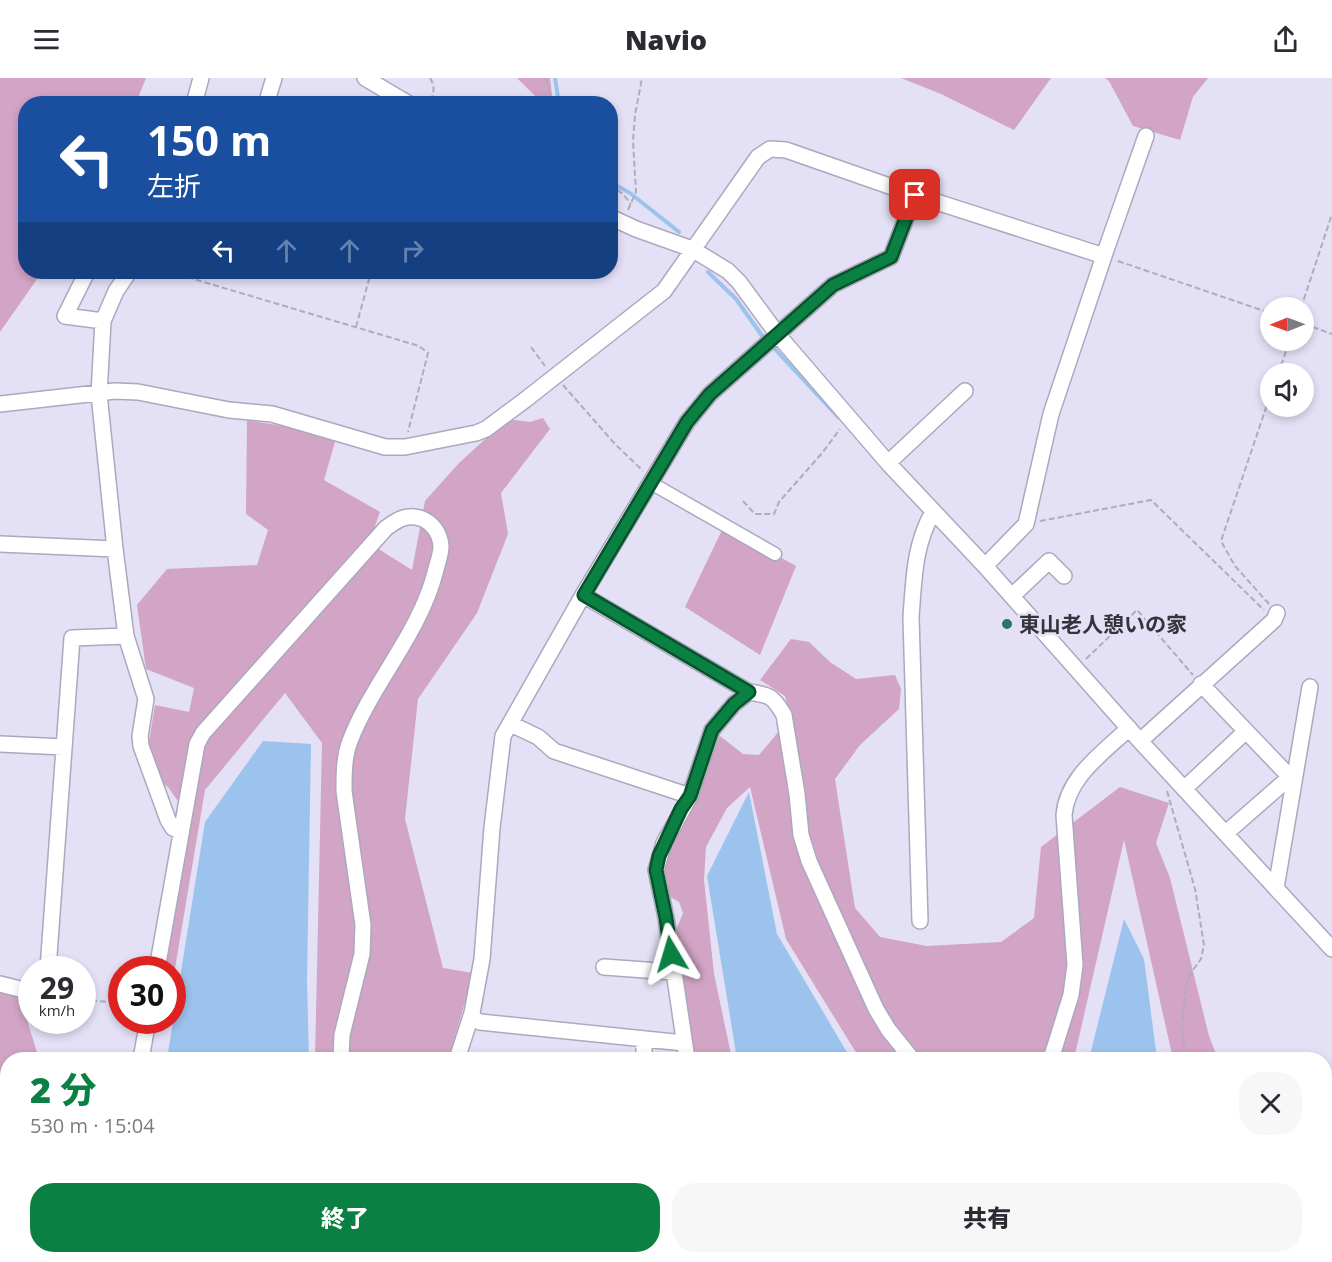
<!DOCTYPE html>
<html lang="ja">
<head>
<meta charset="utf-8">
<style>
	body { margin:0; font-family:"Open Sans","Noto Sans JP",sans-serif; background:#f7f7f7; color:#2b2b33; height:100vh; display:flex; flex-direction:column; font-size:22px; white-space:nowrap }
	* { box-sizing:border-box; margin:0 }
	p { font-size:20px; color:#7c7c81 }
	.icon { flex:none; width:33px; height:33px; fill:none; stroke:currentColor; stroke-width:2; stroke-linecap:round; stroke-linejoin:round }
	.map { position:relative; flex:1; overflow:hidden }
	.sheet { position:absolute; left:0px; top:974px; width:1332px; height:212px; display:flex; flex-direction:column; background:#fff; border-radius:24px 24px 0 0; box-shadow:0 3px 9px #0003 }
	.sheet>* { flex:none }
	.hud { position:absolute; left:18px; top:18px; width:600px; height:183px; border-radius:24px; box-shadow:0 3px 9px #0003; background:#1a4fa0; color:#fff; overflow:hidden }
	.needle { width:39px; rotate:269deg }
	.buttons { position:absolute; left:1260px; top:219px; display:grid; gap:12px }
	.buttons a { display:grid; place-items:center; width:54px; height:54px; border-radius:50%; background:#fff; box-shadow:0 3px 9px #0003; font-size:30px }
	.speed { position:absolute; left:18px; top:878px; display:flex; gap:12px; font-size:30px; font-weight:700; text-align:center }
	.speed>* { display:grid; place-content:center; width:78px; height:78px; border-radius:50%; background:#fff; box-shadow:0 3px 9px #0003; line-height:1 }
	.speed small { font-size:15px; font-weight:400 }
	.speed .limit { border:9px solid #d22; background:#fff; color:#111 }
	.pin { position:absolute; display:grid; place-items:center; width:51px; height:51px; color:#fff; margin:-26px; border-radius:12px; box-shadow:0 3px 9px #0006 }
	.me { position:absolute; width:66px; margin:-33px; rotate:353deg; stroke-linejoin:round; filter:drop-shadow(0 0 4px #0008) }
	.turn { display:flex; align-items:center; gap:21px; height:126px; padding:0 30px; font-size:27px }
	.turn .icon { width:78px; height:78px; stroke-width:2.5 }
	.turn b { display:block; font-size:42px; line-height:51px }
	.lanes { display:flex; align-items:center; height:57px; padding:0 30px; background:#0003; justify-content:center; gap:30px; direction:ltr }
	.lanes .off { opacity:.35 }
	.round { display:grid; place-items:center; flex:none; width:63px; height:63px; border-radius:24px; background:#f7f7f7 }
	.summary { display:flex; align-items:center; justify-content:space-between; height:102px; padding:0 30px }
	h1 { font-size:36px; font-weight:800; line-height:45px; color:#0b8043 }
	.action { display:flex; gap:12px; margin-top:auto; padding:12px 30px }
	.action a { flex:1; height:69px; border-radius:24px; background:#0b8043; color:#fff; font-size:24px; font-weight:800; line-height:69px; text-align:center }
	.action a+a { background:#f7f7f7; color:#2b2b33 }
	header { display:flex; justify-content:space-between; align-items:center; height:78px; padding:0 30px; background:#fff; font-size:27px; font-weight:800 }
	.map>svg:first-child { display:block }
	.green { fill:#d2a4c5 }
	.water { fill:#9bc3ed }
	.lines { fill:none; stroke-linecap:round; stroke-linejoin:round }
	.stream { stroke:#9bc3ed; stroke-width:4 }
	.pedestrian-casing { stroke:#aca8bd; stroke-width:15 }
	.minor-casing { stroke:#aca8bd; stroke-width:18 }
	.path { stroke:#afacbe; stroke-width:2; stroke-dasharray:6 3; stroke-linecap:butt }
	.pedestrian { stroke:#fff; stroke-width:12 }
	.minor { stroke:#fff; stroke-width:15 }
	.route-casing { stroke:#07532c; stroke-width:15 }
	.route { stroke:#0b8043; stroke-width:10 }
	.poi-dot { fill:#2b736c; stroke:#e4e0f6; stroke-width:2 }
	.labels { text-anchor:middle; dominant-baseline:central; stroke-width:5; stroke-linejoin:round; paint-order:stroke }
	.poi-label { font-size:21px; font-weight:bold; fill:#35333c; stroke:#e4e0f6; text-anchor:start }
</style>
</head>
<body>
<header><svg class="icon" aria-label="menu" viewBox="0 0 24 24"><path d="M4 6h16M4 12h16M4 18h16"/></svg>Navio<svg class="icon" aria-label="share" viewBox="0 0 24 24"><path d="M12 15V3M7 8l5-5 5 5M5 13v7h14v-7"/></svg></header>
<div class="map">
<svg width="1332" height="1184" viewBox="0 0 1332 1184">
	<rect width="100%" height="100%" fill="#e4e0f6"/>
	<!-- green -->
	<path class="green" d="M 0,0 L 146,0 L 136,25 L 26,26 L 26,194 L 42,194 L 0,254 Z
		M 517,0 L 550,0 L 553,25 L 542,25 Z
		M 901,0 L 1051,0 L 1014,52 L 941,16 Z
		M 1105,0 L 1208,0 L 1193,19 L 1180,62 L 1133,48 L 1109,3 Z
		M 543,340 L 550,351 L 501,415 L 508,456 L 477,535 L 418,621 L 405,741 L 443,890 L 473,895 L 449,981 L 315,981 L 322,665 L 285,615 L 205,712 L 173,902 L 172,891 L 162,891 L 188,737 L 168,709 L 144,694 L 155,627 L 189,634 L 194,610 L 146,591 L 137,527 L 167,491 L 257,487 L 268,452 L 246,436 L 247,342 L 337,357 L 324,402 L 380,434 L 369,465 L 412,492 L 425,423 L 458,386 L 507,341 L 530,344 Z
		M 724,448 L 796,488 L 760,577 L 685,529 Z
		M 791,561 L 809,564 L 830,584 L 856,601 L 895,597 L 901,611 L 899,631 L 860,667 L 835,701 L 855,830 L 880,859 L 927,868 L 1001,864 L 1034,840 L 1041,769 L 1120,709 L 1169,725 L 1156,765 L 1170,800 L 1209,958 L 1218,981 L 1173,981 L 1124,762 L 1074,981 L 860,981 L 786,861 L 750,709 L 727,730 L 706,769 L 704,802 L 714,896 L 732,981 L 693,981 L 674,857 L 683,835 L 679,824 L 667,817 L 664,781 L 695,722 L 720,658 L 743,676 L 759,677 L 790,640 L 785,618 L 760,602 Z
		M 0,911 L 19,916 L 39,981 L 8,981 L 7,1076 L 0,1077 Z
		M 336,1178 L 391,1178 L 388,1184 L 351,1184 Z
		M 453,1178 L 511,1178 L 516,1184 L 456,1184 Z"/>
	<!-- water -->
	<path class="water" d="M 263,663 L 311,666 L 307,902 L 309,981 L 167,981 L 205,744 Z
		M 749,714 L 777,856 L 851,981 L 737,981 L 707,798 Z
		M 1124,841 L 1144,881 L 1157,981 L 1089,981 Z
		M 7,1121 L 8,1178 L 315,1178 L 315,1184 L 0,1184 L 0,1123 Z
		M 746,1178 L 1223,1178 L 1228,1182 L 1270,1178 L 1317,1178 L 1317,1184 L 747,1184 Z"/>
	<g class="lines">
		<!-- stream -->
		<path class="stream" d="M 555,0 L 559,26
			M 610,104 L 630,115 L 679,154
			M 708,194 L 736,221 L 765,262
			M 771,267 L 839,340"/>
		<!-- pedestrian casing -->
		<g class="pedestrian-casing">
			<path id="pedestrian" d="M 651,405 L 775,476"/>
		</g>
		<!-- minor casing -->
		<g class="minor-casing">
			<path id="minor" d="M 365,0 L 409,26
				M 194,26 L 201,0
				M 266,26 L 274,0
				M 610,139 L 636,151 L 692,171 L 728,193 L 739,204 L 778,257 L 888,385 L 985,488 L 1140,663 L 1332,871
				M 87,194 L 65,238 L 103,243
				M 129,194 L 116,213 L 103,243 L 99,316 L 115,471 L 126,558 L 146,621 L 140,658 L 141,668 L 168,742 L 173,750 L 180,753
				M 0,326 L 115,313 L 138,314 L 229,332 L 272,336 L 385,369 L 405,369 L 476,355 L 486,351 L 525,322 L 664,213 L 758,79 L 770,71 L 786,72 L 915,117 L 1104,178
				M 888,385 L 965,313
				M 0,466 L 115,471
				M 985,488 L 1026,446 L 1051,336 L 1107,169 L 1146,58
				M 583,517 L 749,614
				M 1012,518 L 1049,483 L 1064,498
				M 1201,606 L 1290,699
				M 511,646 L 538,659 L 554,673 L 690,718
				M 1140,663 L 1274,542 L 1277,535
				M 0,666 L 64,669
				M 1184,711 L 1245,654
				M 1226,755 L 1290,699 L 1294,702
				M 1276,810 L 1310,609
				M 920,843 L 911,539 C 914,501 914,467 933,434
				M 604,889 L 673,894
				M 48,891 L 72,560 L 126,558
				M 157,891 L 197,666 L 203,655 L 386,450 C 397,442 406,436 420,440 C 432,444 440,455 441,468 C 441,477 437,486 435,495 C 419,556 373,604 350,663 C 344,678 344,696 344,713 L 363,847 L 362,876 L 342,957 L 341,981
				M 0,906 L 32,914
				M 472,935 L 474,941 L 480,944 L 684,965
				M 141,981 L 148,942
				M 457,981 L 472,935 L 482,881 L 492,750 L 503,658 L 583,517 L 687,344 L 710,316 L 833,207 L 891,179 L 915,117
				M 644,981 L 644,962
				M 687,981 L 666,840 L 656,792 L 664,765 L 690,718 L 712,652 L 734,626 L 749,614 C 770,617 773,618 784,637 L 797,716 L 801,757 L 809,783 L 876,931 L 888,951 L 912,981
				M 1051,981 L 1071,917 L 1075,887 L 1064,737 C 1067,699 1103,675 1129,650
				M 1324,1019 L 1332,1013
				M 0,1089 L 8,1088
				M 468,1178 L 473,1184
				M 516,1178 L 521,1184
				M 719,1178 L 721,1184"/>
		</g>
		<!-- path -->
		<path class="path" d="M 430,0 C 436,9 433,16 430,26
			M 546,0 L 552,26
			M 610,107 L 623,116 L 631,126
			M 628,132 L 636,114 L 633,63 L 635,37 L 642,0
			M 1118,183 L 1270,235
			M 170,194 L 419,268 L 428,275 L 408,354
			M 1301,230 L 1332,136
			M 1304,246 L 1332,256
			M 356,249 L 371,194
			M 531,269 L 545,288
			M 1278,296 L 1290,262
			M 563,307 L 615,366 L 643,393
			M 743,423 L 755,436 L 774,436 L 779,424 L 823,374 L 840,351
			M 1040,443 L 1151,422 L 1264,532
			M 1269,526 L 1235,488 L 1221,463 L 1270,318
			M 1086,581 L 1137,532 L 1193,597
			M 1167,713 L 1195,811 L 1204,867 L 1201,881 L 1190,896 L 1186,908 L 1182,946 L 1185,981
			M 82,922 L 122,925
			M 1324,1146 L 1332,1150
			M 379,1178 L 385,1184
			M 447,1178 L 447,1184
			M 646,1178 L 669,1181 L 706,1182"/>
		<!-- pedestrian -->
		<use href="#pedestrian" class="pedestrian"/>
		<!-- minor -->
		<use href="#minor" class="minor"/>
	</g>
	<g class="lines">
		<!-- route casing -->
		<g class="route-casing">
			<path id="route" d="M 671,876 L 666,840 L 656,792 L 659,778 L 681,731 L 690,718 L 712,652 L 734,626 L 749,614 L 584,517 L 687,344 L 710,316 L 833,207 L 891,179 L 915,117"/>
		</g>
		<!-- route -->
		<use href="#route" class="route"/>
	</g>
	<!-- markers -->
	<circle class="poi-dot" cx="1007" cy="546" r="6"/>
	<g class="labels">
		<!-- poi labels -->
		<g class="poi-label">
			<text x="1019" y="546">東山老人憩いの家</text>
		</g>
	</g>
</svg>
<div class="buttons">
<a><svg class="needle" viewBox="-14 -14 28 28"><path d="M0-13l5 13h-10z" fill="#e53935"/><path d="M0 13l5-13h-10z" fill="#7c7c81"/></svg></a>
<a><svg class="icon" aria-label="sound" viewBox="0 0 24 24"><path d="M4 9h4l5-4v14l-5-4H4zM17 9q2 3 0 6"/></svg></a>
</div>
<div class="speed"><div>29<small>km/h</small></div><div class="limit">30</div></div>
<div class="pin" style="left:915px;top:117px;background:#d93025"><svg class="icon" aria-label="arrive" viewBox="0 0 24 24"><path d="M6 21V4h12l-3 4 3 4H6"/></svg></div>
<svg class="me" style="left:671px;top:876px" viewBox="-20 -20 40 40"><path d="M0-17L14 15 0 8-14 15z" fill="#0b8043" stroke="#fff" stroke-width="4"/></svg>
<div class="hud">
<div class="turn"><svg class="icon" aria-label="left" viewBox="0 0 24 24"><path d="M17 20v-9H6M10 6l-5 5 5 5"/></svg><div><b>150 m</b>左折</div></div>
<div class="lanes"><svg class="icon" aria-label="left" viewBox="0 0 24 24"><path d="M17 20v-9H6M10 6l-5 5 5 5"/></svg><svg class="icon off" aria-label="ahead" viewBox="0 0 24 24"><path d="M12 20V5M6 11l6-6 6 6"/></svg><svg class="icon off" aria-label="ahead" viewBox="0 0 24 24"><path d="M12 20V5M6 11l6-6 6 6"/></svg><svg class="icon off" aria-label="right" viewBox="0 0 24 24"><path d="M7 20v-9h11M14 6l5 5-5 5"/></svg></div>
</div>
<section class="sheet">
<div class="summary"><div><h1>2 分</h1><p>530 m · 15:04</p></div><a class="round"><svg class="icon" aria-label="close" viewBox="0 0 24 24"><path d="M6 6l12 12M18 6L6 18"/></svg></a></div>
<div class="action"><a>終了</a><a>共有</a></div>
</section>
</div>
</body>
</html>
